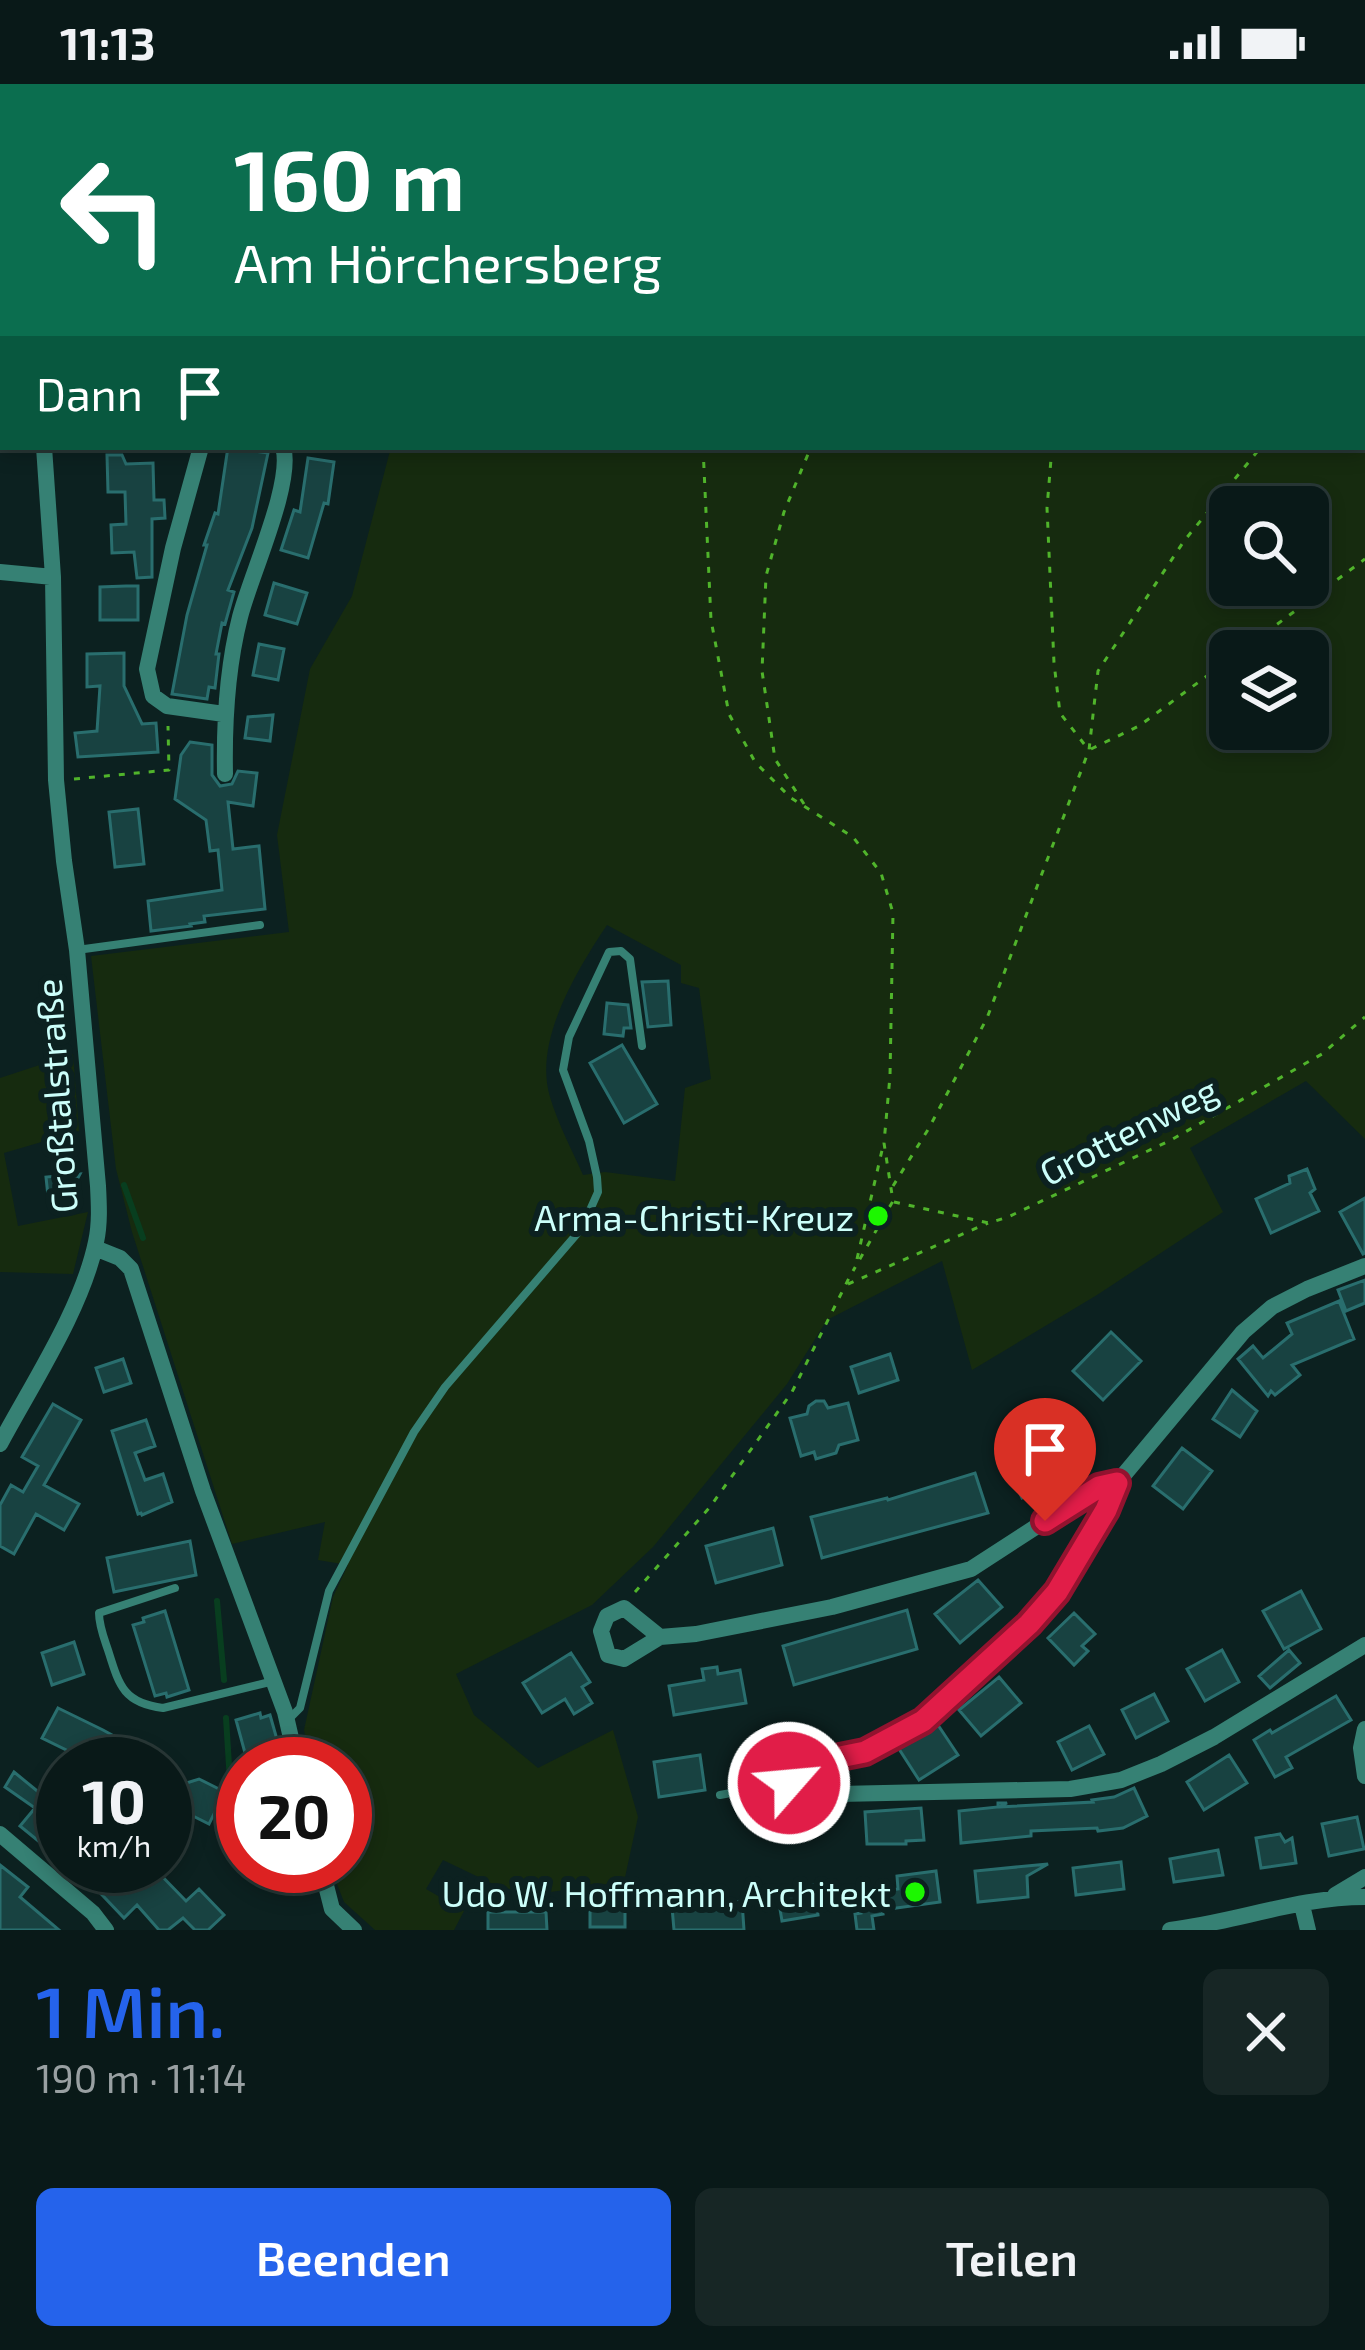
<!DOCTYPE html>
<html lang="de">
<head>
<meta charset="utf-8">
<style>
	body { margin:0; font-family:"Exo 2",sans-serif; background:#172625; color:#f1f3f6; height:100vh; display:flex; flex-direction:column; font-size:45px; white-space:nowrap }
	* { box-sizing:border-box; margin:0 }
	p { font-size:39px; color:#99a0a2 }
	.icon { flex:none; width:66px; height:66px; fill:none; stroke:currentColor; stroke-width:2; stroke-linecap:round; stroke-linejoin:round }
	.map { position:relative; height:1846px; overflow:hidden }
	.side { display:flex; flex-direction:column; background:#091918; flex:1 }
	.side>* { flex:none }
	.top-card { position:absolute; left:0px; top:0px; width:1365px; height:366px; box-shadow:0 6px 18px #0003,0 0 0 3px #293837; background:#0b6e4f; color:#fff; overflow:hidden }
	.tools { position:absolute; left:1209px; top:402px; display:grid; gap:24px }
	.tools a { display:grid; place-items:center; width:120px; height:120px; border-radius:18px; background:#091918; box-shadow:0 6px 18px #0003,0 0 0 3px #293837; font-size:60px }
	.speed { position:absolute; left:36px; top:1653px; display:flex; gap:24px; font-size:60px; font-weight:700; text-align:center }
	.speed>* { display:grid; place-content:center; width:156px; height:156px; border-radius:50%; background:#091918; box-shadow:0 6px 18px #0003,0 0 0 3px #293837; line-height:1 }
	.speed small { font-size:30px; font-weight:400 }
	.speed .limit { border:18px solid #d22; background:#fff; color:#111 }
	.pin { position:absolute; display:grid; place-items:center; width:102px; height:102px; color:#fff; margin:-123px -51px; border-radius:50% 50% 50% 0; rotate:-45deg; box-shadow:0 0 12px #0007 }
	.pin .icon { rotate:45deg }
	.me { position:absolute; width:132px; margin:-66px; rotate:63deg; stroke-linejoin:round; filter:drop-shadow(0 0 9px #0008) }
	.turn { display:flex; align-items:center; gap:42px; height:252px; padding:0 36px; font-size:54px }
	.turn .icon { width:156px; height:156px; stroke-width:2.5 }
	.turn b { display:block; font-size:84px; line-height:102px }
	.then { display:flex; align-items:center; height:114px; padding:0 36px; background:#0003; gap:24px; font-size:45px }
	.round { display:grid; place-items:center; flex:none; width:126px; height:126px; border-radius:18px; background:#172625 }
	.head { display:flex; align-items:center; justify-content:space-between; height:204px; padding:0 36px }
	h1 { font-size:72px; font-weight:600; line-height:90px; color:#2563eb }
	.action { display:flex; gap:24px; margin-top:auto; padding:24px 36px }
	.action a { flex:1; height:138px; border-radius:18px; background:#2563eb; color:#fff; font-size:48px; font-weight:600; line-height:138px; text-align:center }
	.action a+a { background:#172625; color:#f1f3f6 }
	.status { display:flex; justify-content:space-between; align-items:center; height:84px; padding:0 60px; background:#091918; direction:ltr }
	.status svg { height:33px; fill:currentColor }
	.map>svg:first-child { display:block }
	.green { fill:#162b0f; fill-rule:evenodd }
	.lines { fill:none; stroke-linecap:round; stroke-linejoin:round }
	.stream { stroke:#083e1f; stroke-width:6 }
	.building { fill:#184241; stroke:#296e6e; stroke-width:3 }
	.path { stroke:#50b42b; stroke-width:3; stroke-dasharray:6 9; stroke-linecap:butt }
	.service { stroke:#368174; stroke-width:8 }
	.minor { stroke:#368174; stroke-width:16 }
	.route-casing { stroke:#92132f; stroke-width:30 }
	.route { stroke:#e11d48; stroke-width:21 }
	.poi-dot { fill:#1cf700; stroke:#0c2120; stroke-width:4.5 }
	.labels { text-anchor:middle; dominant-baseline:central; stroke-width:12; stroke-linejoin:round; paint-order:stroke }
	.street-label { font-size:36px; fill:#ccfffa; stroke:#0c2120 }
	.poi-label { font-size:36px; fill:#ccfffa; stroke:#0c2120; text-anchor:end }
</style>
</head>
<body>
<div class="status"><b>11:13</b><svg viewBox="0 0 49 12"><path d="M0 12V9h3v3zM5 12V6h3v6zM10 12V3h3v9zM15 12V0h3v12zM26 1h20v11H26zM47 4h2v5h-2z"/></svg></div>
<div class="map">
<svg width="1365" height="1846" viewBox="0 0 1365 1846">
	<rect width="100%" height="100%" fill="#0c2120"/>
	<!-- green -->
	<path class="green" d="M 796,0 L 1365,0 L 1365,1055 L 1306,997 L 1190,1064 L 1223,1128 L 1097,1211 L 972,1286 L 942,1177 L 827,1236 L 787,1300 L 653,1463 L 592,1521 L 456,1590 L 474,1631 L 538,1684 L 613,1646 L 638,1733 L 624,1798 L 528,1811 L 491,1799 L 443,1776 L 426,1805 L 464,1827 L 454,1846 L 375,1846 L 344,1818 L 330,1782 L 345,1782 L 345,1680 L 311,1680 L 304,1646 L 333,1513 L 348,1481 L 318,1476 L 325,1438 L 232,1460 L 132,1148 L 116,1085 L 91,872 L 289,848 L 277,751 L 310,585 L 352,512 L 391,363 L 1362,363 L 1362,3 L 791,3 ZM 1230,423 L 1308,423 L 1308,501 L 1230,501 ZM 1230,567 L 1308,567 L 1308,645 L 1230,645 ZM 607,841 L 681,881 L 681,899 L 699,904 L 711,995 L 685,1004 L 675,1097 L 605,1088 L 583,1091 C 572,1066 558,1040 550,1013 C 533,957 577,886 607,841 Z
		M 73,970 L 79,1047 L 4,1069 L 18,1142 L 88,1128 L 73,1190 L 0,1188 L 0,994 Z"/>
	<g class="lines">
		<!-- stream -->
		<path class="stream" d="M 124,1101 L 143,1154
			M 217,1517 L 224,1596
			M 226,1634 L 231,1713 L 243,1752
			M 253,1782 L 258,1800"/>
	</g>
	<!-- building -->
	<path class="building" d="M 228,363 L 268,369 L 252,444 L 228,506 L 234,508 L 225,540 L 222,539 L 216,570 L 219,570 L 215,604 L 209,603 L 207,615 L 172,610 L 187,531 L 207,461 L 204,461 L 215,429 L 218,430 Z
		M 107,371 L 122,371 L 126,380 L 153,379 L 154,416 L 164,416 L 165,434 L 152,435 L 152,493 L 137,494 L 134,468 L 112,469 L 111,441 L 126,440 L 125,408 L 108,408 Z
		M 308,374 L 334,378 L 328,420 L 324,419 L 308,474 L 281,466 L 294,426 L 300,428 Z
		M 274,499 L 307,509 L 297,540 L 265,531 Z
		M 126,502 L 138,502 L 138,536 L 100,536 L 100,503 Z
		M 259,560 L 284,565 L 278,596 L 253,591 Z
		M 124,569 L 124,602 L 142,640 L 156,639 L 158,668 L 78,673 L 75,649 L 97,647 L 100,602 L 87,603 L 87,570 Z
		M 273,631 L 270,657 L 245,654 L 248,633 Z
		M 190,658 L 212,661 L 212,691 L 220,702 L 232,700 L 238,687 L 257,689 L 253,722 L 228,718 L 233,765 L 259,762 L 265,825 L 204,832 L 205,838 L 190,840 L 191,842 L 151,847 L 148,817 L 222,806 L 218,766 L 210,767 L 206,736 L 175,715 L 181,671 Z
		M 138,725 L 144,780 L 115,783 L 109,728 Z
		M 668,897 L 671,941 L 648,943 L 642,898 Z
		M 607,919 L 628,921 L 631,944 L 624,944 L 623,952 L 604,950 Z
		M 622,961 L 657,1020 L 624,1039 L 590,979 Z
		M 1307,1085 L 1315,1105 L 1310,1109 L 1319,1127 L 1271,1149 L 1256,1115 L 1290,1099 L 1289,1092 Z
		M 80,1090 L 72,1105 L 73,1120 L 49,1122 L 46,1093 Z
		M 1365,1114 L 1365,1169 L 1363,1170 L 1340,1128 Z
		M 1365,1196 L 1365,1219 L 1346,1227 L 1338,1206 Z
		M 1339,1217 L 1354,1255 L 1292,1281 L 1300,1291 L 1275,1311 L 1271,1307 L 1268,1312 L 1238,1275 L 1253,1262 L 1263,1274 L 1292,1250 L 1287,1239 Z
		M 1111,1248 L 1141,1277 L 1103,1316 L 1073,1287 Z
		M 890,1270 L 898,1296 L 859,1309 L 851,1283 Z
		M 123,1275 L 131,1299 L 104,1308 L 96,1284 Z
		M 1232,1306 L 1257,1327 L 1240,1353 L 1213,1335 Z
		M 816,1317 L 824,1317 L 828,1324 L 848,1319 L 858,1356 L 839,1361 L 836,1369 L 816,1375 L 814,1368 L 801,1372 L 790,1334 L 807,1330 L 809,1322 Z
		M 53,1320 L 81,1336 L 44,1401 L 79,1420 L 64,1446 L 36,1430 L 14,1470 L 0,1462 L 0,1421 L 11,1401 L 23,1408 L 38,1382 L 22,1373 Z
		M 146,1336 L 155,1362 L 135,1369 L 145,1396 L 163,1390 L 172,1418 L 142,1431 L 141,1429 L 138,1430 L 112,1347 Z
		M 1069,1342 L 1086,1372 L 1045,1395 L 1048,1401 L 1022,1414 L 1007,1382 L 1048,1363 L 1044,1356 Z
		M 1182,1364 L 1212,1387 L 1183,1425 L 1153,1402 Z
		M 975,1389 L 988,1429 L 822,1474 L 811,1433 L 887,1414 L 888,1416 Z
		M 773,1444 L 782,1481 L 716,1499 L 706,1462 Z
		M 190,1457 L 196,1491 L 114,1508 L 107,1474 Z
		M 978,1496 L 1002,1523 L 960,1559 L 935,1530 Z
		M 1301,1507 L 1321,1545 L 1284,1565 L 1263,1527 Z
		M 907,1526 L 917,1565 L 794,1601 L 783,1562 Z
		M 165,1527 L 189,1606 L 167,1613 L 166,1609 L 155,1612 L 133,1541 L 144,1538 L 143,1534 Z
		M 1074,1529 L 1095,1550 L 1082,1562 L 1088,1567 L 1074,1581 L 1048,1554 Z
		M 74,1558 L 84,1590 L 52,1601 L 42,1569 Z
		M 1222,1566 L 1239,1598 L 1205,1617 L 1187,1585 Z
		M 1289,1566 L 1300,1579 L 1270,1604 L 1259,1592 Z
		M 571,1569 L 590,1598 L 582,1603 L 592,1619 L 574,1630 L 565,1615 L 542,1629 L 523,1599 Z
		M 717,1583 L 718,1590 L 740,1586 L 746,1619 L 674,1631 L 669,1602 L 704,1596 L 702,1585 Z
		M 999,1593 L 1021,1619 L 981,1652 L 959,1626 Z
		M 1154,1610 L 1168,1637 L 1136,1654 L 1122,1626 Z
		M 1336,1612 L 1351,1636 L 1286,1673 L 1292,1684 L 1275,1693 L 1254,1656 L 1270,1646 L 1272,1649 Z
		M 58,1624 L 103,1646 L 165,1680 L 95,1680 L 42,1654 Z
		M 260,1629 L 261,1634 L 270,1631 L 284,1680 L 248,1680 L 236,1636 Z
		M 938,1641 L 958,1671 L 919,1696 L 899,1665 Z
		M 1089,1642 L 1104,1670 L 1072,1686 L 1058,1658 Z
		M 700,1671 L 705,1706 L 659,1713 L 654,1678 Z
		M 1229,1671 L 1247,1699 L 1204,1726 L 1187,1698 Z
		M 14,1688 L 63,1728 L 63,1777 L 20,1742 L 35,1724 L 5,1703 Z
		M 199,1695 L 219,1705 L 222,1714 L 209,1740 L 181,1726 L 171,1704 Z
		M 1134,1704 L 1147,1732 L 1123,1744 L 1098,1747 L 1097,1744 L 1031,1747 L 1031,1752 L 961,1759 L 959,1727 L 998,1723 L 998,1719 L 1007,1719 L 999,1723 L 1093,1718 L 1092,1716 L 1114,1713 Z
		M 921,1724 L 924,1756 L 906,1757 L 906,1760 L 867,1760 L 865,1728 Z
		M 1357,1733 L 1364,1765 L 1329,1772 L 1322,1740 Z
		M 1280,1750 L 1285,1758 L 1292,1754 L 1296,1779 L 1261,1784 L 1256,1754 Z
		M 1218,1766 L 1223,1791 L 1174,1798 L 1170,1775 Z
		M 1121,1778 L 1124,1805 L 1076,1811 L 1073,1784 Z
		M 1048,1780 L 1027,1792 L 1028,1813 L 978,1818 L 975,1787 Z
		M 0,1781 L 28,1803 L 20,1813 L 59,1846 L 0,1846 Z
		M 103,1782 L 152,1782 L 186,1817 L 199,1805 L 224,1831 L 208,1846 L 195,1846 L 183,1834 L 168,1846 L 159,1846 L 137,1821 L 124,1834 L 88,1796 Z
		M 936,1787 L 940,1818 L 882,1826 L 883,1830 L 872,1832 L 874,1846 L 857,1846 L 855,1830 L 861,1829 L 859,1810 L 898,1805 L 897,1792 Z
		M 814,1801 L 818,1831 L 782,1837 L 777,1807 Z
		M 590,1817 L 625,1817 L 625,1843 L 590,1843 Z
		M 742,1817 L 744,1846 L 674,1846 L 672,1823 Z
		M 488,1828 L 546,1828 L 547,1846 L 488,1846 Z"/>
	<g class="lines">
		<!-- path -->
		<path class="path" d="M 829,3 L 830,0
			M 1086,3 L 1088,0
			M 1097,3 L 1098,0
			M 1348,3 L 1351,0
			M 0,161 L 3,162
			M 1362,264 L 1365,261
			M 703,363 L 711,536 L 729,630 L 755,678 L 791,714 L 853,753 L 881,789 L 893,829 L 890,992 L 884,1059 L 893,1117 L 853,1187
			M 1052,363 L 1047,424 L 1054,579 L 1060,629 L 1088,665
			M 1241,567 L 1365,475
			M 1091,665 L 1139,642 L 1230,575
			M 74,695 L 169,686 L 168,642
			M 804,720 L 775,675 L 762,587 L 766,492 L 784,428 L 811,363
			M 893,1102 L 929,1044 L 987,934 L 1089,666 L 1098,587 L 1184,457 L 1261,363
			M 894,1118 L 989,1139 L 1008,1133 L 1171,1056 L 1322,970 L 1365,933
			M 857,1175 L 883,1062
			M 848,1200 L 988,1139
			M 635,1508 L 710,1423 L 792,1308 L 851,1190"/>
		<!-- service -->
		<path class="service" d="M 77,866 L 260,841
			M 175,1504 L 99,1529 C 99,1542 104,1554 108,1566 C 119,1601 123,1619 163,1624 L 274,1597
			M 288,1636 L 300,1624 L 329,1507 L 414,1348 L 445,1303 L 582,1144 L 598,1108 L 597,1093 L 589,1057 L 563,986 L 569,953 L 609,868 L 621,867 L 630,875 L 642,962
			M 720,1711 L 822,1692"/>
		<!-- minor -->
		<path class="minor" d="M 0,0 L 3,12
			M 227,0 L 227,3
			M 318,0 L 319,3
			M 645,0 L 647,3
			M 735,3 L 741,0
			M 0,81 L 3,94
			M 201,363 L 173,464 L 147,585 L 153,612 L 167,622 L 224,630
			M 0,488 L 53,493
			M 225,690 C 224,637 227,584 240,533 C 250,493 294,398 283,363
			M 95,1164 L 120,1174 L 131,1185 L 203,1407 L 285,1628 L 297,1680
			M 1365,1182 L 1307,1205 L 1272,1223 L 1243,1248 L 1117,1399 L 1106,1427 L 1057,1508 L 1029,1540 L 923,1637 L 865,1668 L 840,1673 L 828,1680 L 824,1692 L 828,1706 L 839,1710 L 1070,1705 L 1121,1696 L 1161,1680 L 1214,1653 L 1365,1561
			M 0,1360 C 32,1300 82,1225 96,1158 C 100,1140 99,1121 98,1102 L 77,866 L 64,777 L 56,696 L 53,493 L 44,363
			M 660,1553 L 624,1524 L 607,1532 L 601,1547 L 608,1571 L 624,1575 L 660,1553 L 696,1550 L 832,1523 L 971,1485 L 1082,1413 L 1099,1404 L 1117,1399
			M 1365,1645 L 1361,1664 L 1365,1692
			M 0,1750 L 93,1829 L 106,1846
			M 321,1782 L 332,1825 L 354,1846
			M 1335,1811 L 1365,1793
			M 1302,1821 L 1308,1846
			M 1170,1846 C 1236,1838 1299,1813 1365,1813"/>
	</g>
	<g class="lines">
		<!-- route casing -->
		<g class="route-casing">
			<path id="route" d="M 789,1699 L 824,1692 L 828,1680 L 840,1673 L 865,1668 L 923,1637 L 1029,1540 L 1057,1508 L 1106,1426 L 1117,1399 L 1099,1403 L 1045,1437"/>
		</g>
		<!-- route -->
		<use href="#route" class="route"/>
	</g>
	<!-- markers -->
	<g class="poi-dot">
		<circle cx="878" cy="1132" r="12"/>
		<circle cx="915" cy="1808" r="12"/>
	</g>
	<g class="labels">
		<!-- street labels -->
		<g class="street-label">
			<text transform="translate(55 1012) rotate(-94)">Großtalstraße</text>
			<text transform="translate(1128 1046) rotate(-27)">Grottenweg</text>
		</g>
		<!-- poi labels -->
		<g class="poi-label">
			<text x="854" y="1132">Arma-Christi-Kreuz</text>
			<text x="891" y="1808">Udo W. Hoffmann, Architekt</text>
		</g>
	</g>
</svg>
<div class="tools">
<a><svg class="icon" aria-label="search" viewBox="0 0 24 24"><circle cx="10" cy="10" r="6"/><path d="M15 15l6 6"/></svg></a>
<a><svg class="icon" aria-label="layers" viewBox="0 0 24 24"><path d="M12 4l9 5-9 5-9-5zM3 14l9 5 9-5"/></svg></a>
</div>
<div class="speed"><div>10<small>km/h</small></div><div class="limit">20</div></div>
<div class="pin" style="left:1045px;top:1437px;background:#d93025"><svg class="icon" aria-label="arrive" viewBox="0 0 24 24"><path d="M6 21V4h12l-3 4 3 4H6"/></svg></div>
<svg class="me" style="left:789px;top:1699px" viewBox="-20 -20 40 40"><circle r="17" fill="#e11d48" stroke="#fff" stroke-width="3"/><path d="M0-11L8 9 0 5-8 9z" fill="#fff"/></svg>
<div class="top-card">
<div class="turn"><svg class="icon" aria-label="left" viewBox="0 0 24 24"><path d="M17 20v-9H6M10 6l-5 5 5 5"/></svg><div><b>160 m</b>Am Hörchersberg</div></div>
<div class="then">Dann<svg class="icon" aria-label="arrive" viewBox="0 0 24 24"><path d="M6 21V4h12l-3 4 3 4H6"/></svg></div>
</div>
</div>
<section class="side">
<div class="head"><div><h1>1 Min.</h1><p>190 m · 11:14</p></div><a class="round"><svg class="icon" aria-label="close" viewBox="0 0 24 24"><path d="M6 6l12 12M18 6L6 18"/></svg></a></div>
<div class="action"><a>Beenden</a><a>Teilen</a></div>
</section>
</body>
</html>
